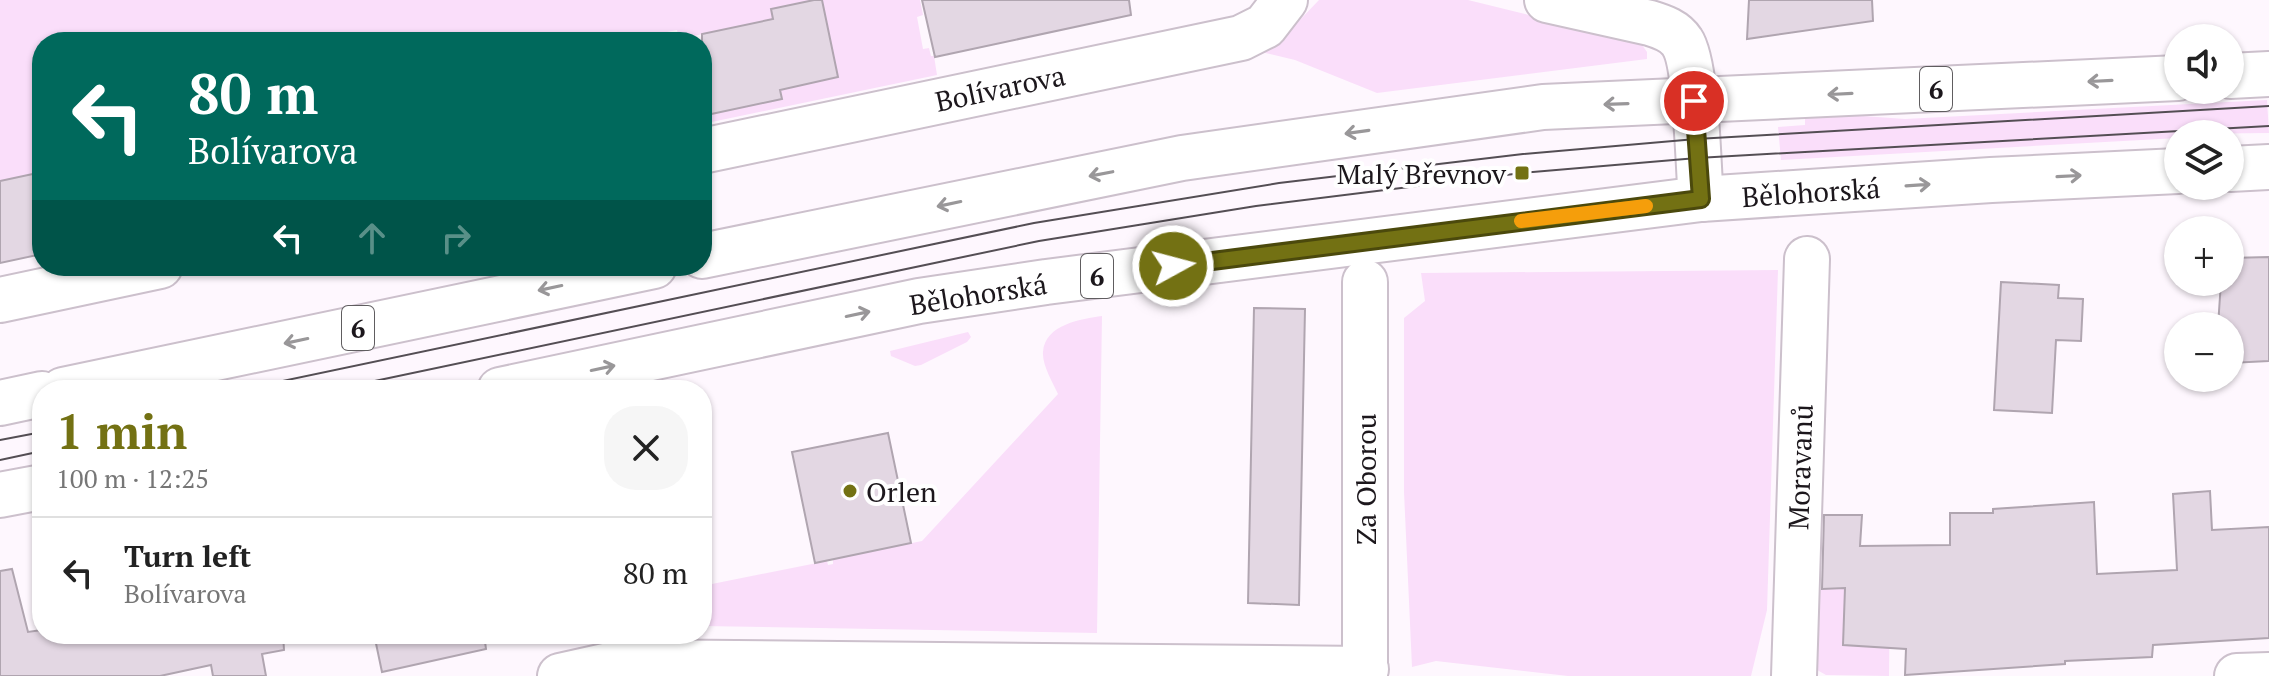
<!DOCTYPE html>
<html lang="en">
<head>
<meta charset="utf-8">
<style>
	body { margin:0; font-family:"PT Serif",serif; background:#f6f6f6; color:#222; height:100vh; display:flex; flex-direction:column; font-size:30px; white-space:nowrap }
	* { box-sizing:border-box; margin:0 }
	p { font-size:26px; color:#767676 }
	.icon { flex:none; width:44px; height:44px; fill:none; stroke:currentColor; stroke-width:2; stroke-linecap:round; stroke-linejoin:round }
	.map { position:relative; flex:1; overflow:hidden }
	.panel { position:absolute; left:32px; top:380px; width:680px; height:264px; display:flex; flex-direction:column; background:#fff; border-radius:32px; box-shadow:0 2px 6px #0004 }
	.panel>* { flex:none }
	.guide { position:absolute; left:32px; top:32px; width:680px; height:244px; border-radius:32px; box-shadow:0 2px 6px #0004; background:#00695c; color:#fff; overflow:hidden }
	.fabs { position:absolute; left:2164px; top:24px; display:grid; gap:16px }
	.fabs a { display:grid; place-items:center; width:80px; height:80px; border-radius:50%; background:#fff; box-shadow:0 2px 6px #0004; font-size:40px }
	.pin { position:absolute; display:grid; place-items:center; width:68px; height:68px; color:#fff; margin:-34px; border:4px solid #fff; border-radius:50%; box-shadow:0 2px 8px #0007 }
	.me { position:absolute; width:88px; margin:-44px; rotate:83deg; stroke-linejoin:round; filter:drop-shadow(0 0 6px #0008) }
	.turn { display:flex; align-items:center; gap:28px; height:168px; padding:0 24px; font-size:36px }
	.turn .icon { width:104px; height:104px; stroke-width:2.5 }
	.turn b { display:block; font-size:56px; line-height:68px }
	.lanes { display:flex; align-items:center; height:76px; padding:0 24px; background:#0003; justify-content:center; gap:40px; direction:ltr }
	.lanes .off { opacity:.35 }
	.round { display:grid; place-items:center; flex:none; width:84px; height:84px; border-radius:32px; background:#f6f6f6 }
	.headline { display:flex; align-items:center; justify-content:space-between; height:136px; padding:0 24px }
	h1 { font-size:48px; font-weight:600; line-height:60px; color:#737113 }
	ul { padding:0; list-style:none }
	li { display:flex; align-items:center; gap:24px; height:112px; padding:0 24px; border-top:2px solid #e0e0e0 }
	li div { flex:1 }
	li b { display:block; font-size:30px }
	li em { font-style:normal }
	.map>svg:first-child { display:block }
	.green { fill:#fadefa }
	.building { fill:#e3d7e3; stroke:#b0a5b0; stroke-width:2 }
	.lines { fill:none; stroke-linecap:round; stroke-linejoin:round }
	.minor-casing { stroke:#ccc0cc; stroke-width:48 }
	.major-casing { stroke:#ccc0cc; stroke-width:48 }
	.minor { stroke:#fff; stroke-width:44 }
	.major { stroke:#fff; stroke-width:44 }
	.tram { stroke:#544e54; stroke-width:2 }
	.oneway { stroke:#999799 }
	.route-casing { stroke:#4b490c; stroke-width:20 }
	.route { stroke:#737113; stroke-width:14 }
	.slow { stroke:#f59e0b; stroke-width:14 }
	.poi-dot { fill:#737113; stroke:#fff; stroke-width:3 }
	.labels { text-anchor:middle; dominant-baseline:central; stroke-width:8; stroke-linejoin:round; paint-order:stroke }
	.shield { fill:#fff; stroke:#605d60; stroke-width:2 }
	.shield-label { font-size:26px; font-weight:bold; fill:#1c171c }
	.street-label { font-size:28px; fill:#1c171c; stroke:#fff }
	.poi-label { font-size:28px; fill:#1c171c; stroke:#fff; text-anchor:end }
</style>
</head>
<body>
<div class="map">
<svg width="2269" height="676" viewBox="0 0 2269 676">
	<rect width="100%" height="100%" fill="#fef7fe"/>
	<!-- green -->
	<path class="green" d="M 0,0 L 814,0 L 772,9 L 773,19 L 679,39 L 677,30 L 618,42 L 42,42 L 42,172 L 0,181 Z
		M 822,0 L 920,0 L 923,15 L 917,17 L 923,49 L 929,48 L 931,56 L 934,56 L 937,75 L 702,124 L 702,113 L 703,116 L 781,99 L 780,90 L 838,77 Z
		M 1319,0 L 1468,0 L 1640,42 L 1647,52 L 1647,59 L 1377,93 L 1295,60 L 1257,51 L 1296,24 Z
		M 2267,100 L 2269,133 L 2178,134 L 2178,138 L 1781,160 L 1778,127 L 1805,125 L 1805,116 L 1835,114 L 1905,119 Z
		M 1778,270 L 1767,610 L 1751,676 L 1568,676 L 1436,661 L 1412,667 L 1404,492 L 1404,318 L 1425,301 L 1421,273 Z
		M 1102,316 L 1097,633 L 702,626 L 702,586 L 827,561 L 828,565 L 833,564 L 833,559 L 922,541 L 1058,394 C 1053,383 1042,365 1043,352 C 1045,324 1082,319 1102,316 Z
		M 968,332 L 971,337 L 967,342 L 921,365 L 915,366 L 891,356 L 890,351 Z
		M 1809,589 L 1890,589 L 1889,676 L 1826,675 L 1810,666 Z"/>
	<!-- building -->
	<path class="building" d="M 814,0 L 822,0 L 838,77 L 780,90 L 782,99 L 702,116 L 702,34 L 773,19 L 771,9 Z
		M 922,0 L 1129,0 L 1131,15 L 935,57 Z
		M 1749,0 L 1872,0 L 1873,21 L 1747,39 Z
		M 42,172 L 42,254 L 0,263 L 0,181 Z
		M 2269,257 L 2269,361 L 2230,363 L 2230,326 L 2218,326 L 2221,282 L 2230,282 L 2230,258 Z
		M 2001,282 L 2059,285 L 2058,298 L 2083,299 L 2081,341 L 2056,340 L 2052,413 L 1994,410 Z
		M 1254,308 L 1305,309 L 1299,605 L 1248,603 Z
		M 888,433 L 911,543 L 815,563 L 792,452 Z
		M 2210,491 L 2212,530 L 2269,527 L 2269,638 L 2153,645 L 2152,657 L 2065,661 L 2065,664 L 1905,675 L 1906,649 L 1843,645 L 1845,588 L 1822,589 L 1824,515 L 1862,515 L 1860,546 L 1950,545 L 1950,513 L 1993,513 L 1993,509 L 2094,502 L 2097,574 L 2177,570 L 2173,494 Z
		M 12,569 L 28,632 L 42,630 L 42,634 L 283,634 L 284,650 L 262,654 L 266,676 L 213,676 L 211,665 L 160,676 L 0,676 L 0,571 Z
		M 374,634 L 484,634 L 486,649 L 382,672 Z"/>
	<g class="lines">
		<!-- minor casing -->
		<g class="minor-casing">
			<path id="minor" d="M 1547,0 L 1650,23 C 1663,27 1675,31 1682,42 C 1697,64 1698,168 1701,199
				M 702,151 L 1241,38 L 1265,26 L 1285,0
				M 1365,282 L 1365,676
				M 0,300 L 160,266
				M 560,676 L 623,662 L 1366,669
				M 1794,676 L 1807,259
				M 2237,676 L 2269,675"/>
		</g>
		<!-- major casing -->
		<g class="major-casing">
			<path id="major" d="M 2230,76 L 2269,74
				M 2230,169 L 2269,167
				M 702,256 L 1182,158 L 1543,107 L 2178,78
				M 63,390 L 654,266
				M 500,390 L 919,301 L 1046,282 L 1701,199 L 1991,180 L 2178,171
				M 0,403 L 42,394
				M 0,495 L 42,487"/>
		</g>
		<!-- minor -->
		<use href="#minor" class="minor"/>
		<!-- major -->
		<use href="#major" class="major"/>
		<!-- tram -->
		<path class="tram" d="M 240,390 L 1034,223 L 1279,183 L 1523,154 L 1696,139 L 2269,106
			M 332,390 L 1039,241 L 1256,206 L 1522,173 L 1697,158 L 2269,126
			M 0,440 L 42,432
			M 0,460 L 42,451"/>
	</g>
	<!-- one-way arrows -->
	<defs><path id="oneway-shaft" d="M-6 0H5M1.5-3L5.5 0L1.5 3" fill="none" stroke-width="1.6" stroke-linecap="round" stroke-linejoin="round" transform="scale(2)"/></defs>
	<g class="oneway">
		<use href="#oneway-shaft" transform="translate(2100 81) rotate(177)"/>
		<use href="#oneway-shaft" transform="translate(1840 94) rotate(177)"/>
		<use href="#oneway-shaft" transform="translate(1616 104) rotate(178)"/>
		<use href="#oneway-shaft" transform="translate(1357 132) rotate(172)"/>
		<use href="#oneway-shaft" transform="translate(1101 174) rotate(169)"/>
		<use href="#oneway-shaft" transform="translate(2069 176) rotate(-3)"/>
		<use href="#oneway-shaft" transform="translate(1918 185) rotate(-4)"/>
		<use href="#oneway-shaft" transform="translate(949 204) rotate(168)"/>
		<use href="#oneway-shaft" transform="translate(550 288) rotate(168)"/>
		<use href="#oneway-shaft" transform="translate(858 314) rotate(-12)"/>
		<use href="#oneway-shaft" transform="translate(296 341) rotate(168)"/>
		<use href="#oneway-shaft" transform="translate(603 368) rotate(-12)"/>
	</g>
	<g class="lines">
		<!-- route casing -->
		<g class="route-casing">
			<path id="route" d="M 1173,266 L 1701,199 L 1694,101"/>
		</g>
		<!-- route -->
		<use href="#route" class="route"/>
		<!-- slow -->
		<path class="slow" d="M 1521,221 L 1646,206"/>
	</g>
	<!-- markers -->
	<g class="poi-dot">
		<rect x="1514" y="165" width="16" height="16" rx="4"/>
		<circle cx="850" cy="491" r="8"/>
	</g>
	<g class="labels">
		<!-- shield labels -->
		<g class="shield">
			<rect x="1920" y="67" width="32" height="44" rx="6"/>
			<rect x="1081" y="254" width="32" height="44" rx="6"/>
			<rect x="342" y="306" width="32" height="44" rx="6"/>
		</g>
		<g class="shield-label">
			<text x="1936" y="89">6</text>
			<text x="1097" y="276">6</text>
			<text x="358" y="328">6</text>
		</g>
		<!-- street labels -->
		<g class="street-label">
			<text transform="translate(1000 88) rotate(-12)">Bolívarova</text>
			<text transform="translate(1811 192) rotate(-4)">Bělohorská</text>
			<text transform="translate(978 294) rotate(-9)">Bělohorská</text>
			<text transform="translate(1800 467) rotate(-88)">Moravanů</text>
			<text transform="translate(1365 479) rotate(-90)">Za Oborou</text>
		</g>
		<!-- poi labels -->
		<g class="poi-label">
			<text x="1506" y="173">Malý Břevnov</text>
			<text x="866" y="491" text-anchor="start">Orlen</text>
		</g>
	</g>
</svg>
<div class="fabs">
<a><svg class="icon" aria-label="sound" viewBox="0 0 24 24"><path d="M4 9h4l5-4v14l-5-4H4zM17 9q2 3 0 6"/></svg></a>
<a><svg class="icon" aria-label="layers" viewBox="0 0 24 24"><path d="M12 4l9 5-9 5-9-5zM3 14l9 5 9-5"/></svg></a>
<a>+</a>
<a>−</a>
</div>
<div class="pin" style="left:1694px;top:101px;background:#d93025"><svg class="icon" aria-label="arrive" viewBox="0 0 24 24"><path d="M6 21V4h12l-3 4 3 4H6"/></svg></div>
<svg class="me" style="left:1173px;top:266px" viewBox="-20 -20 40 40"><circle r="17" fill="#737113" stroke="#fff" stroke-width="3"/><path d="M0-11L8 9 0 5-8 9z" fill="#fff"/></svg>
<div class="guide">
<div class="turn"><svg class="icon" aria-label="left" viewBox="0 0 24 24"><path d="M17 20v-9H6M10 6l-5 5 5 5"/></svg><div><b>80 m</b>Bolívarova</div></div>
<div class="lanes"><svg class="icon" aria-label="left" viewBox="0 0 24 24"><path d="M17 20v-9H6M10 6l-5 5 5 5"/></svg><svg class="icon off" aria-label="ahead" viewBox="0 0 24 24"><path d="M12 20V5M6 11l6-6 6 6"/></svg><svg class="icon off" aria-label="right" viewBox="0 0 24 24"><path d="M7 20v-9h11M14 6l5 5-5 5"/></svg></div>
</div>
<section class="panel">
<div class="headline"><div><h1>1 min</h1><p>100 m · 12:25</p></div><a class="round"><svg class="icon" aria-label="close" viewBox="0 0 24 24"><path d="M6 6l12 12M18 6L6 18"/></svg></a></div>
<ul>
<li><svg class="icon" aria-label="left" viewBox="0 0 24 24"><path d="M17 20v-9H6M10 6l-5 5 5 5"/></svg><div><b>Turn left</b><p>Bolívarova</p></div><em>80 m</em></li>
</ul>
</section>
</div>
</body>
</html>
